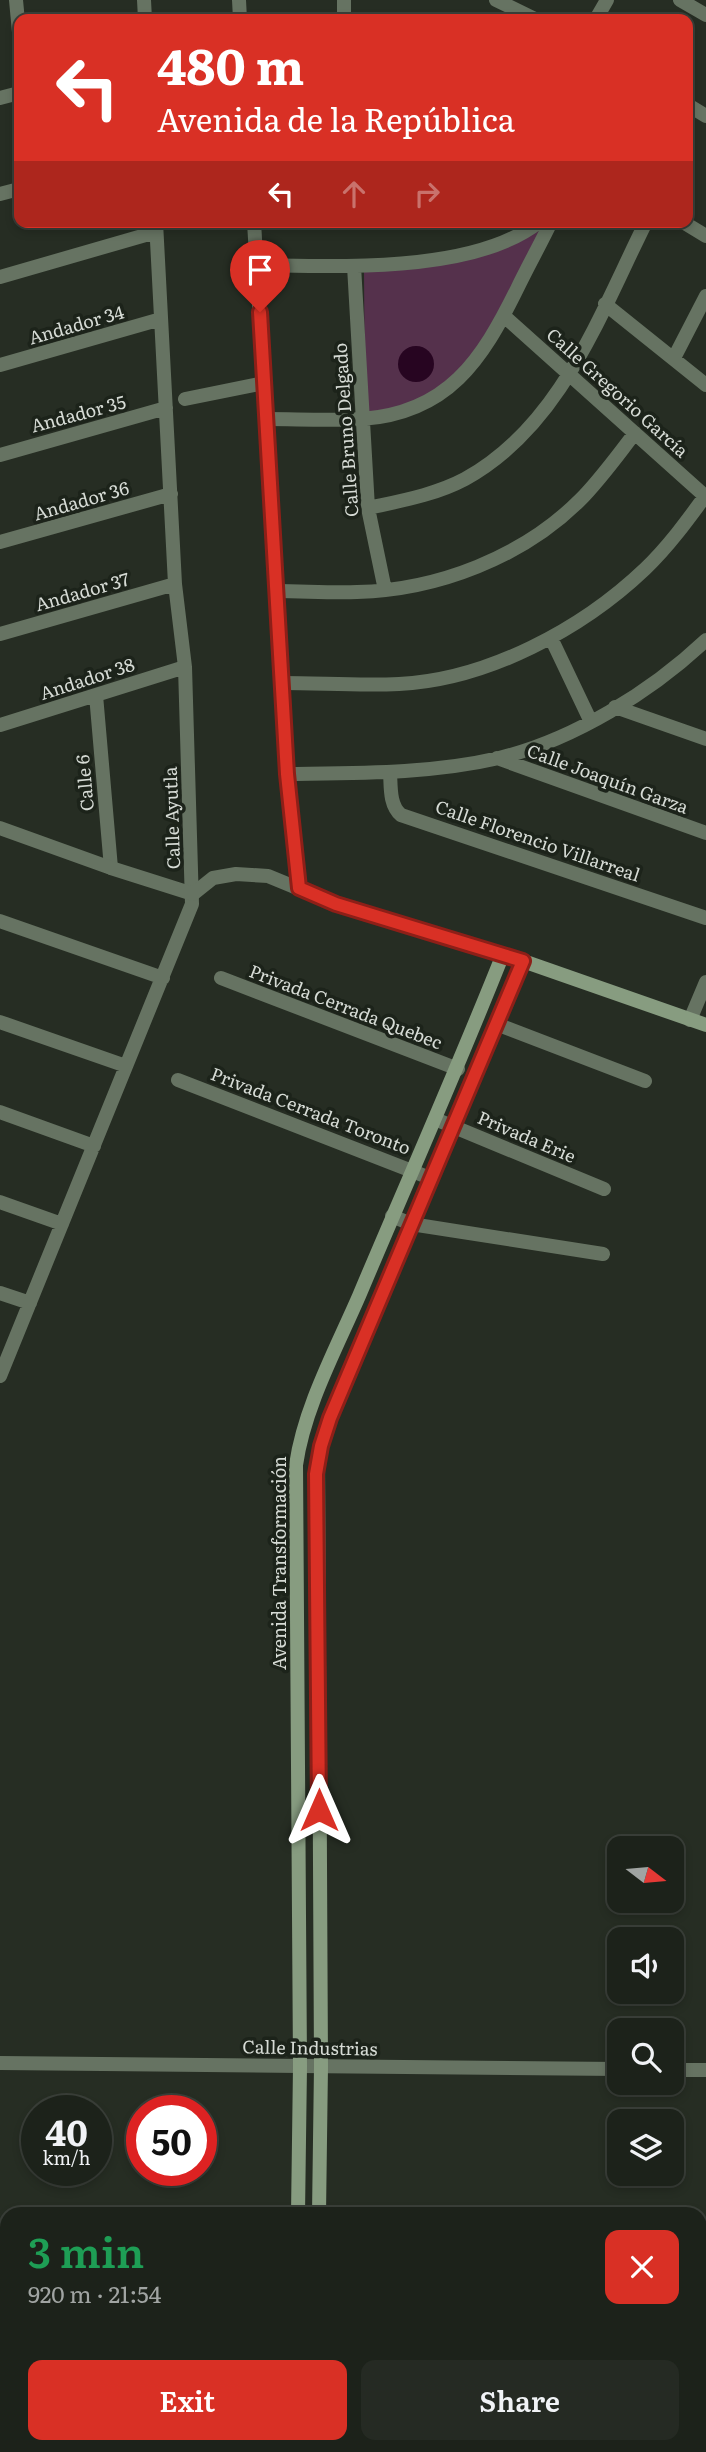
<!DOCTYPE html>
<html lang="en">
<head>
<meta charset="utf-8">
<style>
	body { margin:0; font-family:Literata,serif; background:#252a23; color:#f1f3f6; height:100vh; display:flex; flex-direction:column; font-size:26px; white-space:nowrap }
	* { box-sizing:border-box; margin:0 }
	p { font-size:23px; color:#a0a4a2 }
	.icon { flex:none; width:38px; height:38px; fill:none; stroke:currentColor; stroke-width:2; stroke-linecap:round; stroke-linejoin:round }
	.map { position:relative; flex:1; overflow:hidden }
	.panel { position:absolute; left:0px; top:2207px; width:707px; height:247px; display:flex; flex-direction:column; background:#1c221a; border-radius:21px 21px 0 0; box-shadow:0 4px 10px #0003,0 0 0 2px #3a3f39 }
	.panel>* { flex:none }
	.banner { position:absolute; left:14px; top:14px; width:679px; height:214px; border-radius:14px; box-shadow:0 4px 10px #0003,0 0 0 2px #3a3f39; background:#d93025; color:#fff; overflow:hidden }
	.needle { width:46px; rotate:106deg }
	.buttons { position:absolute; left:607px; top:1836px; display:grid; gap:14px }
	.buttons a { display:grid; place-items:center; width:77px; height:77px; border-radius:14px; background:#1c221a; box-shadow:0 4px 10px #0003,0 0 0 2px #3a3f39; font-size:35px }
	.speed { position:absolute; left:21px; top:2095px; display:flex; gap:14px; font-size:35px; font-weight:700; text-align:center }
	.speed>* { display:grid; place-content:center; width:91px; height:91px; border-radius:50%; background:#1c221a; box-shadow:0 4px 10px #0003,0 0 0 2px #3a3f39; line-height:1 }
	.speed small { font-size:18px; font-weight:400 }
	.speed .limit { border:10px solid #d22; background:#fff; color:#111 }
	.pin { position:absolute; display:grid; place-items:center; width:60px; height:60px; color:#fff; margin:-72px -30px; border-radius:50% 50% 50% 0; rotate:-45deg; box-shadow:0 0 7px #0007 }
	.pin .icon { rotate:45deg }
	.me { position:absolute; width:77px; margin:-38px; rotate:0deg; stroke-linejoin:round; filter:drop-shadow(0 0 5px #0008) }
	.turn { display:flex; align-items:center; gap:24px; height:147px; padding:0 28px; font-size:32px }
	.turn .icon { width:91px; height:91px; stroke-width:2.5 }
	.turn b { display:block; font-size:49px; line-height:60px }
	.lanes { display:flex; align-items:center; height:66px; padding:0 28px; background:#0003; justify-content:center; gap:35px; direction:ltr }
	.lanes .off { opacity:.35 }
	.round { display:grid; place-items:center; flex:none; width:74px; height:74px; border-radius:14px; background:#252a23 }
	.head { display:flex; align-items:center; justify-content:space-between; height:119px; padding:0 28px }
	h1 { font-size:42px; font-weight:600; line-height:52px; color:#1e9e55 }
	.cta { display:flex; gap:14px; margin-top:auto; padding:14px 28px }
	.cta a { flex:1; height:80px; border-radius:14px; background:#d93025; color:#fff; font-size:28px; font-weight:600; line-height:80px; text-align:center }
	.cta a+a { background:#252a23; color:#f1f3f6 }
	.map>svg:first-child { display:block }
	.green { fill:#55314c }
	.water { fill:#270521 }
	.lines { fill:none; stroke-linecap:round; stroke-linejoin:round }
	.minor { stroke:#667362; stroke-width:14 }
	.tertiary { stroke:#667362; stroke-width:14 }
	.secondary { stroke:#879c80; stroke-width:14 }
	.route-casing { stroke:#8d1f18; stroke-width:18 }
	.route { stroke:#d93025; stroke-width:12 }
	.labels { text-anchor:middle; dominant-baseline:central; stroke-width:7; stroke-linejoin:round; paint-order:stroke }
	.street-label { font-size:18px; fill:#d6dbd5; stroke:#1c231a }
</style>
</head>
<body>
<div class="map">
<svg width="706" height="2452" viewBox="0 0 706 2452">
	<rect width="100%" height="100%" fill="#262d23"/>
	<!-- green -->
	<path class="green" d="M 549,222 L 481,352 L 442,393 L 365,418 L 364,272 L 446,263 Z"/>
	<!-- water -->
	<path class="water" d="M398 364a18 18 0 1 1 36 0a18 18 0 1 1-36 0Z"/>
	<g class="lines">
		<!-- minor -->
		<path class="minor" d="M 16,0 L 19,32
			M 144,0 L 145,19
			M 680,0 L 706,15
			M 344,19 L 344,0
			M 596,19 L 607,0
			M 0,98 L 19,93
			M 0,194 L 19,189
			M 683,222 L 706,236
			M 257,265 C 337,266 473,274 539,222
			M 354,266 L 368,508 L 385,590
			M 0,277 L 156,232
			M 605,304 L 706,385
			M 504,316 L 706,497
			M 674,358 L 706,296
			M 0,365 L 161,319
			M 185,399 L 264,383
			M 266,419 C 297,419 330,421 362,419 C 448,413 482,360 517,289 C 528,266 540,245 551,222
			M 0,455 L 166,408
			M 368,508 C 400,501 435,495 465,479 C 561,426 599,316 646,222
			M 0,542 L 171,494
			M 277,591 C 303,591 331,593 357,592 C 438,590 523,557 580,500 C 600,480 617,456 635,433
			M 0,634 L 175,584
			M 551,638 L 591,722
			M 282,683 C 321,683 360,686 399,684 C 487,680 582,629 645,569 C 668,547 687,521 706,495
			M 96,695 L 111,868
			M 615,707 L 706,739
			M 0,725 L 185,667
			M 497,758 L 706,833
			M 390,772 C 391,786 389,805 401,815 L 706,918
			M 287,774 C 357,773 430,774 499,758 C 573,740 651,692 706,640
			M 0,921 L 163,978
			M 221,978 L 458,1069
			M 690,1020 L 706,982
			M 0,1022 L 126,1066
			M 496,1024 L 645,1081
			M 178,1080 L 430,1178
			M 0,1112 L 94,1146
			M 435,1119 L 604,1189
			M 0,1202 L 62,1224
			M 392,1216 L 411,1224 L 603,1254
			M 0,1293 L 30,1303
			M 0,1376 L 192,904 L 185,667 L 175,584 L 156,222
			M 0,2063 L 300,2066"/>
		<!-- tertiary -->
		<path class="tertiary" d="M 239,0 L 240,19
			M 496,0 L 535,19
			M 688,105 L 706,116
			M 254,222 L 287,774 L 299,888
			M 0,828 L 111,868 L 193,894 L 213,878 L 236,874 L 268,876 L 336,904 L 503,954
			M 300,2066 L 620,2069
			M 672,2070 L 706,2070"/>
		<!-- secondary -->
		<path class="secondary" d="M 298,2214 L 300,2066 L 296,1465 C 304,1408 336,1349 359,1296 C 407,1182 457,1070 503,954 L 706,1025
			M 319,2214 L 321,2066 L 318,1460 L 330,1418 L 523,961
			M 295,2452 L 296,2446
			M 316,2452 L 316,2446"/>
	</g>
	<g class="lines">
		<!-- route casing -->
		<g class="route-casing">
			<path id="route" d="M 260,312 L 287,774 L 299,888 L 336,904 L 523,961 L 330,1418 L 321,1446 L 316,1474 L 319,1810"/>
		</g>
		<!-- route -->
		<use href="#route" class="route"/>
	</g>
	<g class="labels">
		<!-- street labels -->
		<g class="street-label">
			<text transform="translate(76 324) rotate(-16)">Andador 34</text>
			<text transform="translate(618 392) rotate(42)">Calle Gregorio García</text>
			<text transform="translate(78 413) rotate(-15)">Andador 35</text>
			<text transform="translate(345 430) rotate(-94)">Calle Bruno Delgado</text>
			<text transform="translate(81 500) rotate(-16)">Andador 36</text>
			<text transform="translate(82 591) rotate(-16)">Andador 37</text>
			<text transform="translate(87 678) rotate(-18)">Andador 38</text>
			<text transform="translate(608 778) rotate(20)">Calle Joaquín Garza</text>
			<text transform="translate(84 783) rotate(-95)">Calle 6</text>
			<text transform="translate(171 818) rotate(-92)">Calle Ayutla</text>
			<text transform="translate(538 840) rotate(19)">Calle Florencio Villarreal</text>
			<text transform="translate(346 1006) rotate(21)">Privada Cerrada Quebec</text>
			<text transform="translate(311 1110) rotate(21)">Privada Cerrada Toronto</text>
			<text transform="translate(527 1136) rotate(23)">Privada Erie</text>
			<text transform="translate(278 1563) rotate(-90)">Avenida Transformación</text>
			<text transform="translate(310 2047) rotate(1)">Calle Industrias</text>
		</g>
	</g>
</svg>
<div class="buttons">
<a><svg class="needle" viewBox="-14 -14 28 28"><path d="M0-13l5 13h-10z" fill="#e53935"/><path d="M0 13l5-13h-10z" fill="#a0a4a2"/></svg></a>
<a><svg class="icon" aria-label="sound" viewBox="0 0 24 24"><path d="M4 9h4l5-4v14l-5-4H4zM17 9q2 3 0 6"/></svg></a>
<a><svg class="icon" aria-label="search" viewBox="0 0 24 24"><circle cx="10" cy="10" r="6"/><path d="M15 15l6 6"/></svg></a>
<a><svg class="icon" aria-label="layers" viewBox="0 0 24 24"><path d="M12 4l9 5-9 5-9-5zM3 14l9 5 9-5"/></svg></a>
</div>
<div class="speed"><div>40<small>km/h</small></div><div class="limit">50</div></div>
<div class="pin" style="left:260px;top:312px;background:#d93025"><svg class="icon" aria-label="arrive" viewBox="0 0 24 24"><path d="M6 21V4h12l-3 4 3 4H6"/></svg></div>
<svg class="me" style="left:319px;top:1810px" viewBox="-20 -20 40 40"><path d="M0-17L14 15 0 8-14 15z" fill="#d93025" stroke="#fff" stroke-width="4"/></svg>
<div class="banner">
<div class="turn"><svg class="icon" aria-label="left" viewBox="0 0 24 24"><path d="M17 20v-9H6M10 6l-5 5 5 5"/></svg><div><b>480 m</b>Avenida de la República</div></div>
<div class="lanes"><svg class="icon" aria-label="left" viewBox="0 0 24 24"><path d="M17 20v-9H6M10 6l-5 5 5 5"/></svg><svg class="icon off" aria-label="ahead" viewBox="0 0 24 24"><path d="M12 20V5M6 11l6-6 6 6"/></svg><svg class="icon off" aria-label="right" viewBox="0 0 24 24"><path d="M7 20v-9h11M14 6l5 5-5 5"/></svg></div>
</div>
<section class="panel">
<div class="head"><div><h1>3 min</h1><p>920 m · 21:54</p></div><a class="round" style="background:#d93025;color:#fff"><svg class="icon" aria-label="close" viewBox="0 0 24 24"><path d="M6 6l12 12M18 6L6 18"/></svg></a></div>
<div class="cta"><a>Exit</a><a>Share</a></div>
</section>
</div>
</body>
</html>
